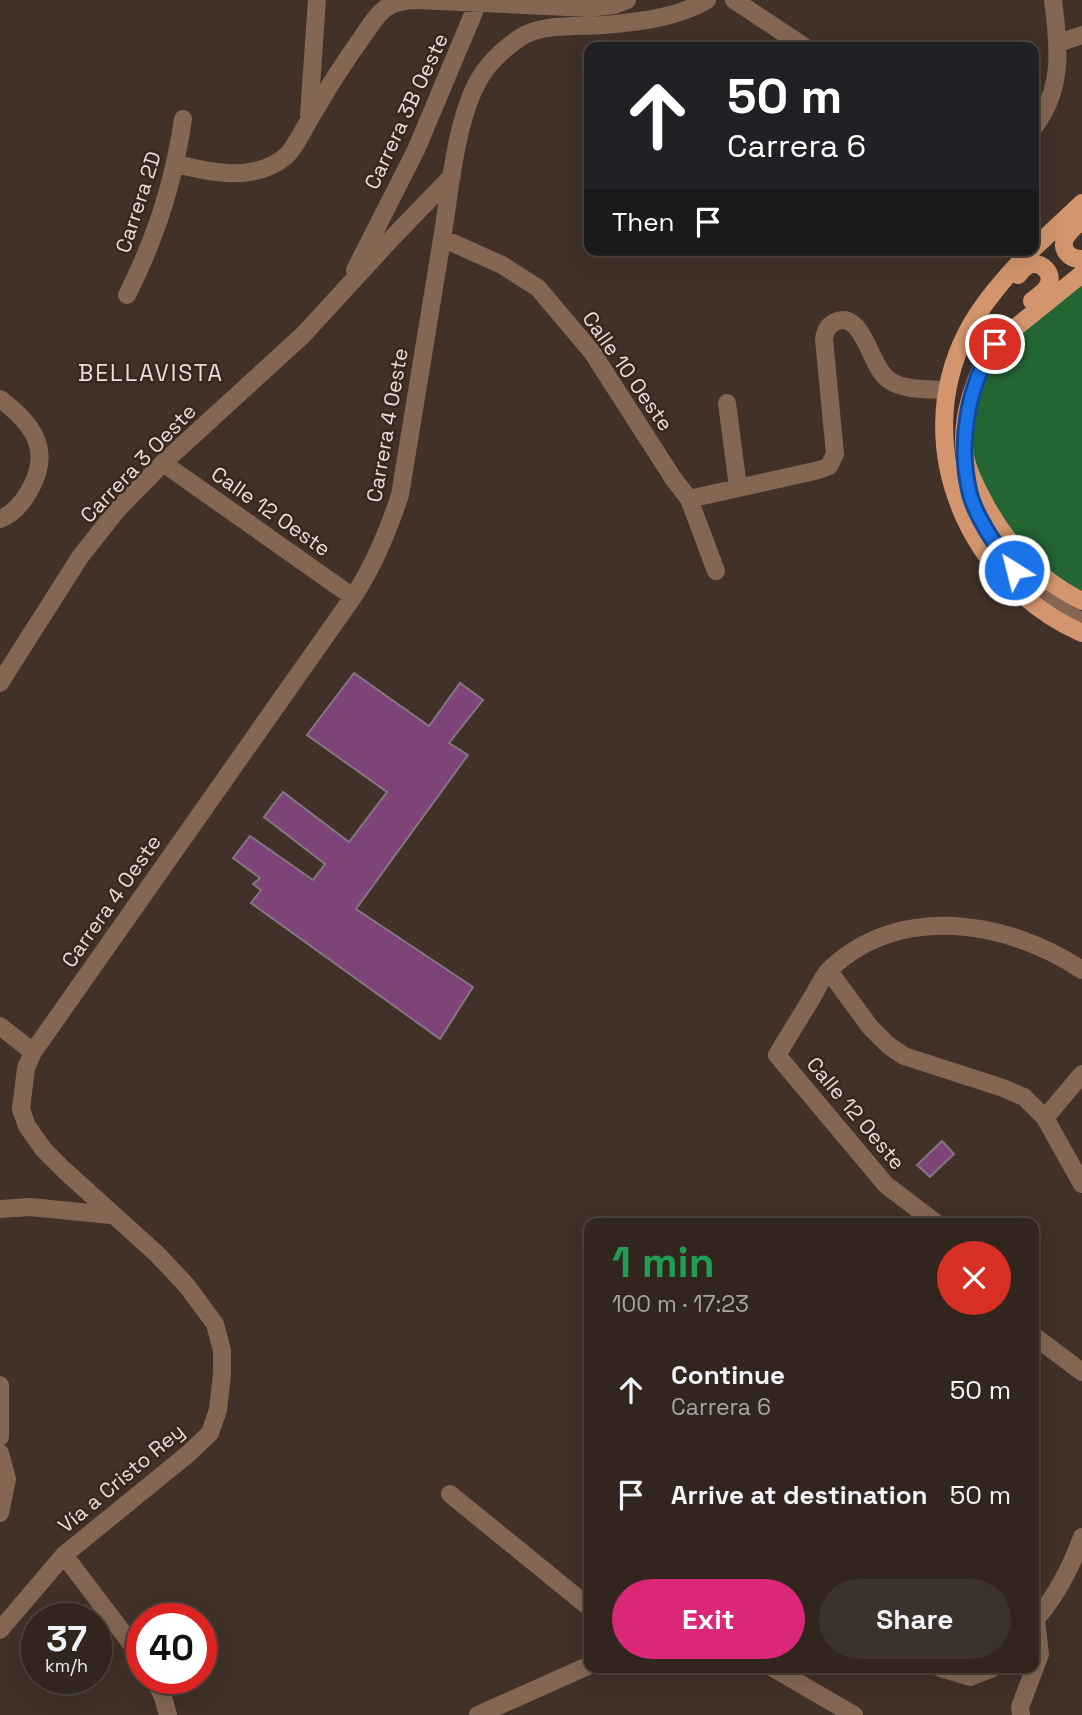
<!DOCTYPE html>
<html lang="en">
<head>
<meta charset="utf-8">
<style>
	body { margin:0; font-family:"Space Grotesk",sans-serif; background:#3d312b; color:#f1f3f6; height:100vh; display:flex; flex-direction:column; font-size:26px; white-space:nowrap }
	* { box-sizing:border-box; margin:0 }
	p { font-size:23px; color:#a8a5a4 }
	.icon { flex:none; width:38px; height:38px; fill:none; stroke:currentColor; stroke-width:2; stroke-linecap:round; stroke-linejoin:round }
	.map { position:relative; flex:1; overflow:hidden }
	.panel { position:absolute; left:584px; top:1218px; width:455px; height:455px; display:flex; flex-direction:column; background:#31251e; border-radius:14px; box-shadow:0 7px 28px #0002,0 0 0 2px #4c423c }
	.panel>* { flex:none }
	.guide { position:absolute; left:584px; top:42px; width:455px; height:214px; border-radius:14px; box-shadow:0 7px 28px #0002,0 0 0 2px #4c423c; background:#202124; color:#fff; overflow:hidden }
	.speed { position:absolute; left:21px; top:1603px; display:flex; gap:14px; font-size:35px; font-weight:700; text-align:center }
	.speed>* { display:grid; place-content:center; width:91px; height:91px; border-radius:50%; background:#31251e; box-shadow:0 7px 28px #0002,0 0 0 2px #4c423c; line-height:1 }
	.speed small { font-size:18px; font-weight:400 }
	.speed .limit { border:10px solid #d22; background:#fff; color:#111 }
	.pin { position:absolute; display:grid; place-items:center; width:60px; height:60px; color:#fff; margin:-30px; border:4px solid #fff; border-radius:50%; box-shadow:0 2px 7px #0007 }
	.me { position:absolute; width:77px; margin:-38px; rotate:324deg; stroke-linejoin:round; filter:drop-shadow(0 0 5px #0008) }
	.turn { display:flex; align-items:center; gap:24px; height:147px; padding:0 28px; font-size:32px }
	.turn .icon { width:91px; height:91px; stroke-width:2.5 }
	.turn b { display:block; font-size:49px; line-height:60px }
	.then { display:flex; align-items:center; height:66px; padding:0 28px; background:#0003; gap:14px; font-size:26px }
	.round { display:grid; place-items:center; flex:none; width:74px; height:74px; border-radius:37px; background:#3d312b }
	.summary { display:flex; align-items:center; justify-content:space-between; height:119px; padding:0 28px }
	h1 { font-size:42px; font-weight:800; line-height:52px; color:#1e9e55 }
	.action { display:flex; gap:14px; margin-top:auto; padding:14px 28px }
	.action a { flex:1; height:80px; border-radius:42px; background:#db2777; color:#fff; font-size:28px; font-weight:800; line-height:80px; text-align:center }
	.action a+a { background:#3d312b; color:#f1f3f6 }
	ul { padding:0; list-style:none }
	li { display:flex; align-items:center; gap:21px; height:105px; padding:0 28px }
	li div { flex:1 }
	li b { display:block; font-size:26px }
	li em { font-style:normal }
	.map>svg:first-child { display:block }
	.green { fill:#246534 }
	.building { fill:#7e4478; stroke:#857582; stroke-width:2 }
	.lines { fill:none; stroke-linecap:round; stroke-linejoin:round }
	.minor { stroke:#846653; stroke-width:18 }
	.major { stroke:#d2956d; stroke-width:18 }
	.route-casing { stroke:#114b97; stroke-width:18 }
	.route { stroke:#1a73e8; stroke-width:12 }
	.labels { text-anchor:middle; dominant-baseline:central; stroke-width:5; stroke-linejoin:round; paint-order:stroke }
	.street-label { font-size:21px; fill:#e9dfd8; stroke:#37271e }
	.neighbourhood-label { font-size:23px; letter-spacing:2px; fill:#e9dfd8; stroke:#37271e }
</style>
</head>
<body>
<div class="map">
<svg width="1082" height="1715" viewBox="0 0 1082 1715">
	<rect width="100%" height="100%" fill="#413128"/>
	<!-- green -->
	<path class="green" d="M 1082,274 L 1082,601 L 995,524 L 965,440 L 986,358 Z"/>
	<!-- building -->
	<path class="building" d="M 354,673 L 429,726 L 460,683 L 483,700 L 449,743 L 468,755 L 356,909 L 473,987 L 440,1039 L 251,903 L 261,890 L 253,884 L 260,878 L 233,858 L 250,836 L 313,880 L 325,864 L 264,817 L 283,792 L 349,842 L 387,792 L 307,735 Z
		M 942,1141 L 954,1154 L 930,1177 L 917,1165 Z"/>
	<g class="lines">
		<!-- minor -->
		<path class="minor" d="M 734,0 L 805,47
			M 1058,43 L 1082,35
			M 309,115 L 317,0
			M 1034,127 C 1064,89 1059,45 1053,0
			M 177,164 C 211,173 254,182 285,157 C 295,149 306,124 314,112 C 329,86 345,61 363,36 C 380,11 385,1 417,0 L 588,8 L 614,5 L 627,0
			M 453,243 L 502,265 L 538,288 L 592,352 L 673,478 L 689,499 L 716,571
			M 355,270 L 416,150 L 479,0
			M 127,295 C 156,238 174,182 183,119
			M 0,399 C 35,425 53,452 28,493 C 21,505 13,514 0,519
			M 727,403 L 738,487
			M 163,463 L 353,597
			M 967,472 C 973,532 1026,598 1082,621
			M 689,499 L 819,470 L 829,466 L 835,454 L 824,339 C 825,332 828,325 835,322 C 864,309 869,367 889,380 C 904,391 929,389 947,390
			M 0,683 L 80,557 L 118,509 L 163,463 L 303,335 L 392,238 L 452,176
			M 829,971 L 870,1027 L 888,1045 L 904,1056 L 1003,1088 L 1024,1097 L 1045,1118 L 1082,1184
			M 0,1026 L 33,1052
			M 1045,1118 L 1082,1074
			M 0,1209 L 30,1207 L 111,1215
			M 936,1223 L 886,1185 L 777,1055 C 789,1035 801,1016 813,996 C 818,987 823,976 830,969 C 901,902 1008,921 1082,970
			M 1034,1336 L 1082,1372
			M 0,1385 L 0,1437
			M 0,1453 L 7,1479 L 0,1513
			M 450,1494 L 590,1608
			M 64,1555 L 142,1658
			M 1034,1621 C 1056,1597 1071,1567 1082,1537
			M 0,1630 L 64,1555 L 188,1454 L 210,1433 L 218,1410 L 222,1374 L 222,1350 L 215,1324 L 187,1286 L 157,1254 L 64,1170 L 44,1150 L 27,1126 L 21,1109 L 26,1068 L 33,1052 L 353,597 C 374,566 388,531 400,495 C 414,408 429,320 443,233 C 450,188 456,123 477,83 C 487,64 503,49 521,37 C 543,23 579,27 604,25 C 638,22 677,18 707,0
			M 773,1668 L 854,1715
			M 940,1668 L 970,1677 L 993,1668
			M 154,1678 L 163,1697 L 168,1715
			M 478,1715 L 590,1665
			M 1021,1715 L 1020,1707 L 1040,1654 L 1036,1620"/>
		<!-- major -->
		<path class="major" d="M 1082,220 C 1077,225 1069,231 1066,237 C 1059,249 1070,260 1082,259
			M 1034,248 L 1082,203
			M 1032,250 C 1009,272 980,306 966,334 C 909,448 969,583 1082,633
			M 1082,274 L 995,344 C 975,374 960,418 965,455 C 967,470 976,487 983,500 C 1006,544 1037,579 1082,601
			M 1018,275 C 1021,271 1026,265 1032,264 C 1043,263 1052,273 1049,283 C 1047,291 1038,296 1032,301"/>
	</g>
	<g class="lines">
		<!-- route casing -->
		<g class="route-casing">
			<path id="route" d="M 995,344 C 968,385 958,441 969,490 C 974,515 999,551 1014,570"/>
		</g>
		<!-- route -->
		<use href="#route" class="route"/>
	</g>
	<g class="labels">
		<!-- street labels -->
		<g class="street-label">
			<text transform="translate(406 111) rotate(-65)">Carrera 3B Oeste</text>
			<text transform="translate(138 202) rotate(-72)">Carrera 2D</text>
			<text transform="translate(628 371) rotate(55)">Calle 10 Oeste</text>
			<text transform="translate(387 425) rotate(-80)">Carrera 4 Oeste</text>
			<text transform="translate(138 463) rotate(-46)">Carrera 3 Oeste</text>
			<text transform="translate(271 511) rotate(35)">Calle 12 Oeste</text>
			<text transform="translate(111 901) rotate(-55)">Carrera 4 Oeste</text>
			<text transform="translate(856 1113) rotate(50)">Calle 12 Oeste</text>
			<text transform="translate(121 1478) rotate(-40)">Vía a Cristo Rey</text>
		</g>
		<!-- neighbourhood labels -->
		<g class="neighbourhood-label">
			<text x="151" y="373">BELLAVISTA</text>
		</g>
	</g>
</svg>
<div class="speed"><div>37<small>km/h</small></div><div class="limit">40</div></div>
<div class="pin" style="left:995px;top:344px;background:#d93025"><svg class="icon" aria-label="arrive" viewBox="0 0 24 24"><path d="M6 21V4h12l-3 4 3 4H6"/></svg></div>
<svg class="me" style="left:1014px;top:570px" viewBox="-20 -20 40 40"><circle r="17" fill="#1a73e8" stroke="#fff" stroke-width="3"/><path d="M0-11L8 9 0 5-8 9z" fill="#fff"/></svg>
<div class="guide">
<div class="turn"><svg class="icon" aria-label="ahead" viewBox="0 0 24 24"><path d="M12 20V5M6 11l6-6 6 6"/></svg><div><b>50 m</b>Carrera 6</div></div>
<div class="then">Then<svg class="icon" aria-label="arrive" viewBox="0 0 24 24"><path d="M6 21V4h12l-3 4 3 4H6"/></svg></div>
</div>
<section class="panel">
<div class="summary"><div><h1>1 min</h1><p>100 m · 17:23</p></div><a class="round" style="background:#d93025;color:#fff"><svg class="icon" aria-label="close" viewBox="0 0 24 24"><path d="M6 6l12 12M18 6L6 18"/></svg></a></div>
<ul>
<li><svg class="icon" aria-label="ahead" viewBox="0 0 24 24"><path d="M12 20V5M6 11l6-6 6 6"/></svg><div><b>Continue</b><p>Carrera 6</p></div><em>50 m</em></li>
<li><svg class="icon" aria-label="arrive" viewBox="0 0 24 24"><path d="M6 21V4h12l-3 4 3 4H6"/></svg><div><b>Arrive at destination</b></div><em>50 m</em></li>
</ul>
<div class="action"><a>Exit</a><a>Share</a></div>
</section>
</div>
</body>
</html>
